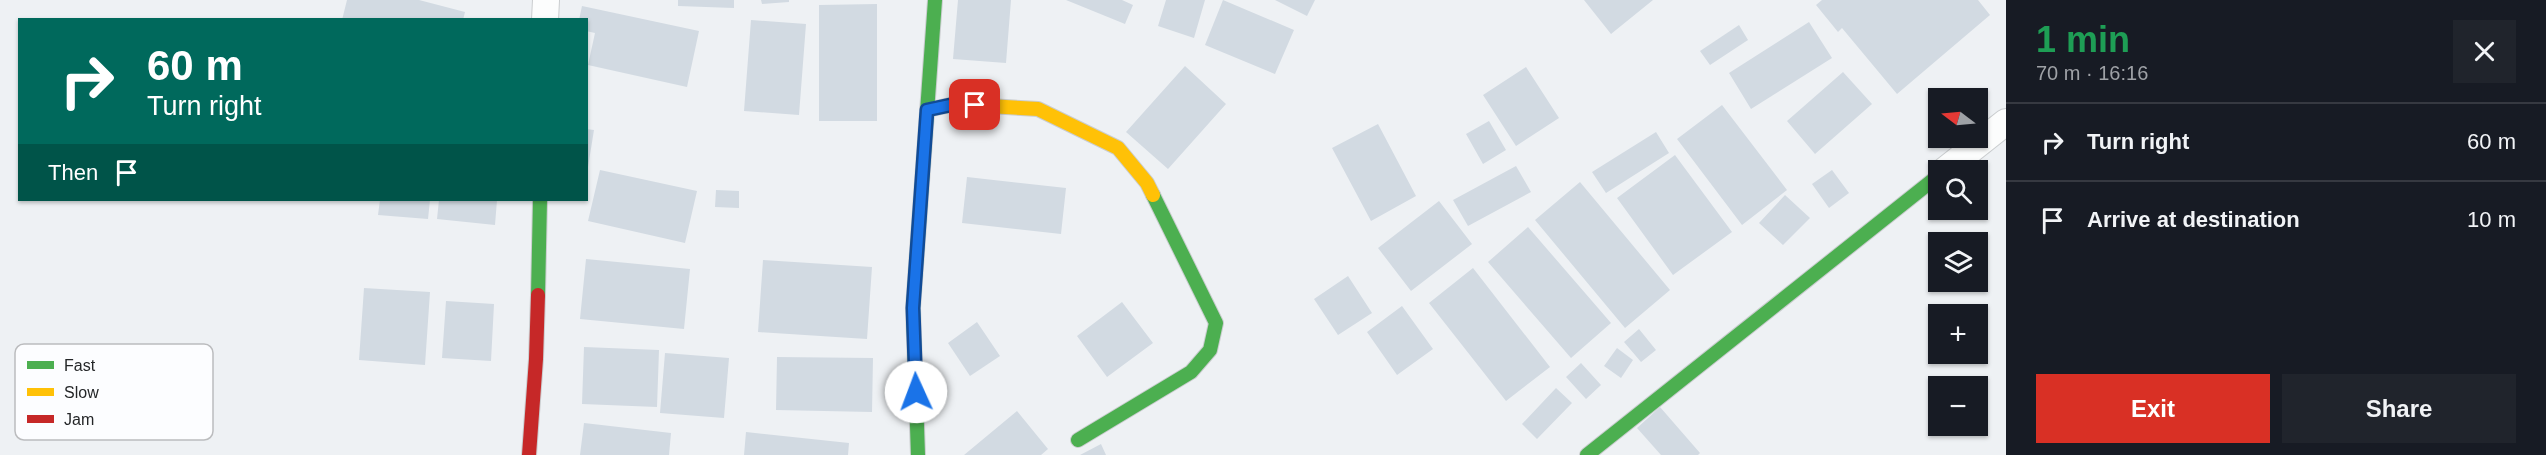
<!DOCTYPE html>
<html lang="en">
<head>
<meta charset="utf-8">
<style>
	body { margin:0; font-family:Arial,sans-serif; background:#20242c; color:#f1f3f6; height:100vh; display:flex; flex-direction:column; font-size:22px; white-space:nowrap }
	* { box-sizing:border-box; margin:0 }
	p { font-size:20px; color:#9ea1a6 }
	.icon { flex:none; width:33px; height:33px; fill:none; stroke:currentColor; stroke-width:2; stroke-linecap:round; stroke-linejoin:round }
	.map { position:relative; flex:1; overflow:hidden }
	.side { display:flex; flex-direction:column; background:#171b24; width:540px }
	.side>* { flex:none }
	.guide { position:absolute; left:18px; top:18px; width:570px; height:183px; border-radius:0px; box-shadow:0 2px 4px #0004; background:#00695c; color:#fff; overflow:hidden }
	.needle { width:39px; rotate:286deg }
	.buttons { position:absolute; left:1928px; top:88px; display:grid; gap:12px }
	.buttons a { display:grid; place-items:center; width:60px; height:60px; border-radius:0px; background:#171b24; box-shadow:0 2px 4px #0004; font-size:30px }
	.pin { position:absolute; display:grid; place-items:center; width:51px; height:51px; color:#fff; margin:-26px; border-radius:12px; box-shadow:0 3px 9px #0006 }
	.me { position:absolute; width:66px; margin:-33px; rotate:358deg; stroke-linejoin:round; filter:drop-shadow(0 0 4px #0008) }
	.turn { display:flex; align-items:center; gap:21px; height:126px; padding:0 30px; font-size:27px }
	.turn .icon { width:78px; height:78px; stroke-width:2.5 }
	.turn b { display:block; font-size:42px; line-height:51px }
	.then { display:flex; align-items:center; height:57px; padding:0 30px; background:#0003; gap:12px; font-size:22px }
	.round { display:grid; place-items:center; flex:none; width:63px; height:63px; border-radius:0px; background:#20242c }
	.headline { display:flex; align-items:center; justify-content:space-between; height:102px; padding:0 30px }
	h1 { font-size:36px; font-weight:700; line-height:45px; color:#1e9e55 }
	.button { display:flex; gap:12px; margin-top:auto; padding:12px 30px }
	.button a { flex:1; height:69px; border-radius:0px; background:#d93025; color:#fff; font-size:24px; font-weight:700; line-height:69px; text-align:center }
	.button a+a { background:#20242c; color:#f1f3f6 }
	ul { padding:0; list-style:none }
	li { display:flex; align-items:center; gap:18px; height:78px; padding:0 30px; border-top:2px solid #363941 }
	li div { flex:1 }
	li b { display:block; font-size:22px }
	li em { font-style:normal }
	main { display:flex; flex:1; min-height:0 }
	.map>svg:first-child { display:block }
	.building { fill:#d2dae2 }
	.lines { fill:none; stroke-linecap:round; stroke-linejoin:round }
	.street-casing { stroke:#cacdcf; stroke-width:28 }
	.fast-casing { stroke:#cacdcf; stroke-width:16 }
	.slow-casing { stroke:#cacdcf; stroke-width:16 }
	.jam-casing { stroke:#cacdcf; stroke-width:16 }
	.street { stroke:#fcfdfd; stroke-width:26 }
	.fast { stroke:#4caf50; stroke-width:14 }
	.slow { stroke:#ffc107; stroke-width:14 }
	.jam { stroke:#c62828; stroke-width:14 }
	.route-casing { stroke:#114b97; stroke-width:15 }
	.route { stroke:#1a73e8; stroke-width:10 }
	.key { fill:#fcfdff; stroke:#bbbcbe; stroke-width:1.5 }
	.key-label { font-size:16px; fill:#242628 }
</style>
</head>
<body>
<main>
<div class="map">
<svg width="2006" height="455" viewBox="0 0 2006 455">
	<rect width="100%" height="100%" fill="#eef1f4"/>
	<!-- building -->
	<path class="building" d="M 347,0 L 419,0 L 465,12 L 463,20 L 342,20 Z
		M 678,0 L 734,0 L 734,8 L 678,6 Z
		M 761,0 L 789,0 L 789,2 L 762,4 Z
		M 958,0 L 1011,0 L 1006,63 L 953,59 Z
		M 1066,0 L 1122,0 L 1133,5 L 1125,24 Z
		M 1166,0 L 1205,0 L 1194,38 L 1158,26 Z
		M 1223,0 L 1294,30 L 1275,74 L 1205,45 Z
		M 1275,0 L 1315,0 L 1307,16 Z
		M 1584,0 L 1653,0 L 1611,34 Z
		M 1822,0 L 1978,0 L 1990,15 L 1897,94 L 1842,28 L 1838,32 L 1816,5 Z
		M 877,4 L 877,121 L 819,121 L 819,5 Z
		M 582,6 L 699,31 L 687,87 L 588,65 L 595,33 L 586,31 L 586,20 L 579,20 Z
		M 751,20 L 806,24 L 799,115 L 744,111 Z
		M 1809,22 L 1832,58 L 1751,109 L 1729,73 Z
		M 1739,25 L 1748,40 L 1710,65 L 1700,51 Z
		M 1185,66 L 1226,104 L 1168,169 L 1126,132 Z
		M 1526,67 L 1559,118 L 1516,146 L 1483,95 Z
		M 1843,72 L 1872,104 L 1815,154 L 1787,121 Z
		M 1722,105 L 1787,190 L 1742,225 L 1677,139 Z
		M 1489,121 L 1506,150 L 1483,164 L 1466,134 Z
		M 1378,124 L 1416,196 L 1371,221 L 1332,148 Z
		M 586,129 L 594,130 L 588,167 L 586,167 Z
		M 1656,132 L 1669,153 L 1606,193 L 1592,172 Z
		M 1675,155 L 1732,232 L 1673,275 L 1617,198 Z
		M 1516,166 L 1531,192 L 1468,226 L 1453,200 Z
		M 600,170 L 697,191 L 685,243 L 588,221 Z
		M 1832,170 L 1849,193 L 1829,208 L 1812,184 Z
		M 967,177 L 1066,188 L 1061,234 L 962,223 Z
		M 1580,182 L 1670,290 L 1625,328 L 1535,220 Z
		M 716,190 L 739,191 L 739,208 L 715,207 Z
		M 1785,195 L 1810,218 L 1783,245 L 1759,223 Z
		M 380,200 L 430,200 L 428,219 L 378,215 Z
		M 439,200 L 497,200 L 495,225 L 437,219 Z
		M 1439,201 L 1472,244 L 1411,291 L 1378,248 Z
		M 1528,227 L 1611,323 L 1571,358 L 1488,262 Z
		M 586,259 L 690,269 L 684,329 L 580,319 Z
		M 763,260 L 872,267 L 867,339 L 758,332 Z
		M 1473,268 L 1550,367 L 1506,401 L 1429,303 Z
		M 1348,276 L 1372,313 L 1338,335 L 1314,299 Z
		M 364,288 L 430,292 L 425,365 L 359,360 Z
		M 446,301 L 494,304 L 491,361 L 442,358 Z
		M 1122,302 L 1153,343 L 1107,377 L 1077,336 Z
		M 1402,306 L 1433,349 L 1397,375 L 1367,332 Z
		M 977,322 L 1000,356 L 970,376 L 948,343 Z
		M 1639,329 L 1656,350 L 1641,362 L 1624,342 Z
		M 584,347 L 659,350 L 657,407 L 582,404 Z
		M 1617,348 L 1633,360 L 1621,378 L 1604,366 Z
		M 665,353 L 729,358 L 724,418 L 660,413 Z
		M 777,357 L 873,358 L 872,412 L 776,410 Z
		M 1581,363 L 1601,385 L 1586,399 L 1566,377 Z
		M 1556,388 L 1572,403 L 1537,439 L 1522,424 Z
		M 1660,407 L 1700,453 L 1698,455 L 1661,455 L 1637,428 Z
		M 1017,411 L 1048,449 L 1041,455 L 964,455 Z
		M 584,423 L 671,433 L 669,455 L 580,455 Z
		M 746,432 L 849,443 L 848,455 L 744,455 Z
		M 1101,444 L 1106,455 L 1080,455 Z"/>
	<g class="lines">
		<!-- street casing -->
		<g class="street-casing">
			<path id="street" d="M 545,20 L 546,0
				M 1944,171 L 2006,122"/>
		</g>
		<!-- fast casing -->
		<g class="fast-casing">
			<path id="fast" d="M 538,295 L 540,200
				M 1078,440 L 1191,372 L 1210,350 L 1216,323 L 1153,195
				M 918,455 L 913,308 L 935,0
				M 1587,455 L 1938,176"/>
		</g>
		<!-- slow casing -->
		<g class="slow-casing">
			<path id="slow" d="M 927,110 L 955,104 L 1038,109 L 1118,148 L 1147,183 L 1153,195"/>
		</g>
		<!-- jam casing -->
		<g class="jam-casing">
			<path id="jam" d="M 529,455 L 536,359 L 538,295"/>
		</g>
		<!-- street -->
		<use href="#street" class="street"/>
		<!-- fast -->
		<use href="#fast" class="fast"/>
		<!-- slow -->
		<use href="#slow" class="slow"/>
		<!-- jam -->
		<use href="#jam" class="jam"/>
	</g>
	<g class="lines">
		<!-- route casing -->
		<g class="route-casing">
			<path id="route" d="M 916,392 L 913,308 L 927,110 L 955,104 L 975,105"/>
		</g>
		<!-- route -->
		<use href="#route" class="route"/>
	</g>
	<!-- legend -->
	<rect x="15" y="344" width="198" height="96" rx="9" class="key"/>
	<rect x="27" y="361" width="27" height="8" fill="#4caf50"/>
	<rect x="27" y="388" width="27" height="8" fill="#ffc107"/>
	<rect x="27" y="415" width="27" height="8" fill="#c62828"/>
	<g class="key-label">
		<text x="64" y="371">Fast</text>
		<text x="64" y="398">Slow</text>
		<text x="64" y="425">Jam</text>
	</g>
</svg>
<div class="buttons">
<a><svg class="needle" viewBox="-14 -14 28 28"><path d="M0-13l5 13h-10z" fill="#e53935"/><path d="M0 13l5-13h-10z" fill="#9ea1a6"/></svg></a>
<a><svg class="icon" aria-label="search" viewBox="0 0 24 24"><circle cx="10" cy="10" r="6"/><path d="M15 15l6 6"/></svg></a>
<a><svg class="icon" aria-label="layers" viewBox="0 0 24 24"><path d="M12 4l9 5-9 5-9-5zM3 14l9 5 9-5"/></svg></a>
<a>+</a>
<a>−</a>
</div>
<div class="pin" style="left:975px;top:105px;background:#d93025"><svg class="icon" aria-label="arrive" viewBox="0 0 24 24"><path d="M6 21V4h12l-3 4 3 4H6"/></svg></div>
<svg class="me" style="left:916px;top:392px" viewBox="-20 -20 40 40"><circle r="19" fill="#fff"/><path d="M0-13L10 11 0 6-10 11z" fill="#1a73e8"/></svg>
<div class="guide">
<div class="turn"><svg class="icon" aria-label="right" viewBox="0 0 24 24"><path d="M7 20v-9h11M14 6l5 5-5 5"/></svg><div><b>60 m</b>Turn right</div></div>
<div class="then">Then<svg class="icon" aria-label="arrive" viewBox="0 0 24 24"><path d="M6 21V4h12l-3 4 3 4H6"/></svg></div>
</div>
</div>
<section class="side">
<div class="headline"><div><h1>1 min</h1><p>70 m · 16:16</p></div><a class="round"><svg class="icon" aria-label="close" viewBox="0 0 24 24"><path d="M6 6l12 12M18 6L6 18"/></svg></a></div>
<ul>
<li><svg class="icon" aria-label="right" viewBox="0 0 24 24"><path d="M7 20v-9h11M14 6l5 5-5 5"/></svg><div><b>Turn right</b></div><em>60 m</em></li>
<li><svg class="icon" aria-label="arrive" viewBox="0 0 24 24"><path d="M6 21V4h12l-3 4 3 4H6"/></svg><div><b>Arrive at destination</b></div><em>10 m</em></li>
</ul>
<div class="button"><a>Exit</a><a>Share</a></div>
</section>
</main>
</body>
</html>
